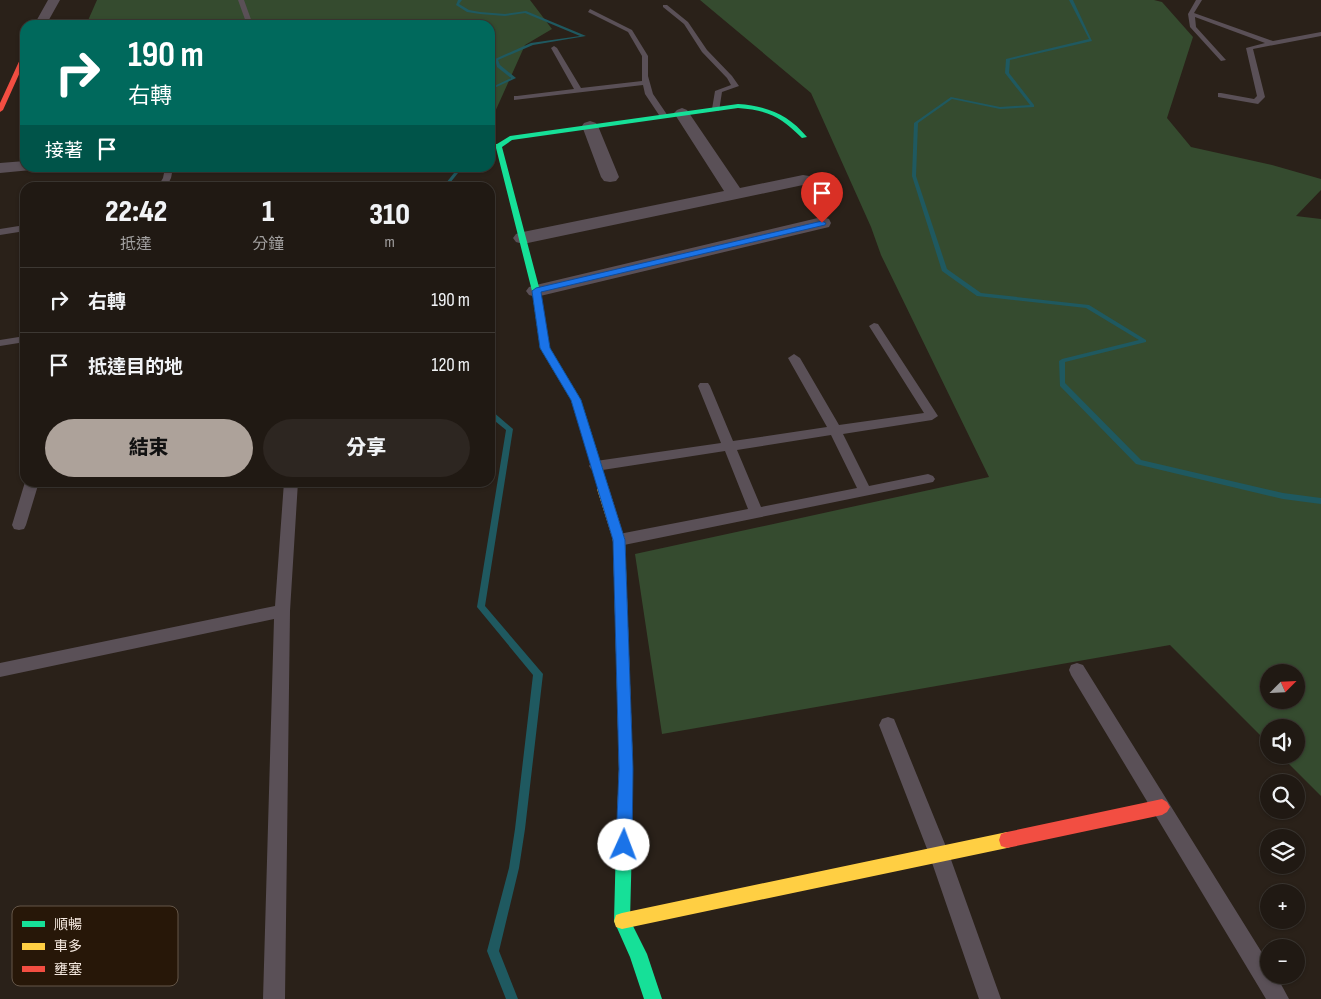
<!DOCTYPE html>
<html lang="zh-TW">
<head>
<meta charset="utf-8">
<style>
	body { margin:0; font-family:"Sofia Sans Condensed","Noto Sans TC",sans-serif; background:#2d2621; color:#f1f3f6; height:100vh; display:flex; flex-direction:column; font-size:19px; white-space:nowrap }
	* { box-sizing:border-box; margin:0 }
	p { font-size:16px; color:#a2a0a0 }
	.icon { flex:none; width:28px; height:28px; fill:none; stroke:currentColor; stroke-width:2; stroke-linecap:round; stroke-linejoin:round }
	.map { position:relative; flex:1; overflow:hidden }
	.panel { position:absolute; left:20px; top:182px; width:475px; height:305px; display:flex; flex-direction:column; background:#201913; border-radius:15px; box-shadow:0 1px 4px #0004,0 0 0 1px #3d3833 }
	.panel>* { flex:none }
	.hud { position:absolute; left:20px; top:20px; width:475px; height:152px; border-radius:15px; box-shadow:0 1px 4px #0004,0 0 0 1px #3d3833; background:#00695c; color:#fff; overflow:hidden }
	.needle { width:32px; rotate:66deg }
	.fabs { position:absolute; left:1260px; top:664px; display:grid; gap:10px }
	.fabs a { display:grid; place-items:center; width:45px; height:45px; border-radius:50%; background:#201913; box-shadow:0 1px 4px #0004,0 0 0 1px #3d3833; font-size:25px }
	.pin { position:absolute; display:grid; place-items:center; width:42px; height:42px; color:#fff; margin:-51px -21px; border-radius:50% 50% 50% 0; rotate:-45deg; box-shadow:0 0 5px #0007 }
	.pin .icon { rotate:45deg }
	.me { position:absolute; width:55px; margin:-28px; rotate:2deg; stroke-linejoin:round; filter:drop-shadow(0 0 4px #0008) }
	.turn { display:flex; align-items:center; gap:18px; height:105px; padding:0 25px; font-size:22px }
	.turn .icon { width:65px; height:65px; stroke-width:2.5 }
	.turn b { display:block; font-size:35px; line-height:42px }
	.then { display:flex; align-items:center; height:48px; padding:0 25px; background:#0003; gap:10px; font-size:19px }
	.eta { display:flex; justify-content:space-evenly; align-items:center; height:85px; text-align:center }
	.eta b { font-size:30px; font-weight:800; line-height:35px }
	.cta { display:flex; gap:10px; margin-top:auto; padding:10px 25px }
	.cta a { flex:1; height:58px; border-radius:30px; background:#ada29a; color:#111; font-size:20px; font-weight:800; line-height:58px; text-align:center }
	.cta a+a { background:#2d2621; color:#f1f3f6 }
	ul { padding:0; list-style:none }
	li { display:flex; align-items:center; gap:15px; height:65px; padding:0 25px; border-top:1px solid #3d3833 }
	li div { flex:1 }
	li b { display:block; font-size:19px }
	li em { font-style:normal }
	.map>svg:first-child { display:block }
	.green { fill:#354b2f; fill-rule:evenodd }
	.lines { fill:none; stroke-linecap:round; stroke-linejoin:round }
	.stream { fill:#1f5960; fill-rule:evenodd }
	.lane { fill:#5a5057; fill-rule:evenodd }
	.street { fill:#5a5057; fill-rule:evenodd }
	.fast { fill:#16e098; fill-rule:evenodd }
	.slow { fill:#ffcf43; fill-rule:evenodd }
	.jam { fill:#f24e42; fill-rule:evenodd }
	.route { fill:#1a73e8; stroke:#114b97 }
	.key { fill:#271708; stroke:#645648; stroke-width:1 }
	.key-label { font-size:14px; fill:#f4e8df }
</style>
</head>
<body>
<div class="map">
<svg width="1321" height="999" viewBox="0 0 1321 999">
	<rect width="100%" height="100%" fill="#2a2119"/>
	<!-- green -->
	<path class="green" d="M 97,0 L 530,0 L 552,29 L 525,45 L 490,123 L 490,25 L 86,25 Z
		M 700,0 L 1154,0 L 1162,2 L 1193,37 L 1167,118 L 1191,147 L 1272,165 L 1321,179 L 1321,190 L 1296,216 L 1321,219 L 1321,796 L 1280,755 L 1296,755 L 1296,728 L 1269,728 L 1269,744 L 1170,645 L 662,734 L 635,554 L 989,477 L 881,255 L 871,227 L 811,93 ZM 1269,672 L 1296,672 L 1296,700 L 1269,700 Z"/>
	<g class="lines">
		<!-- stream -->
		<path class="stream" d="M 458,0 L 462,0 L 459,4 L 469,10 L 480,12 L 505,14 L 526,11 L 586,36 L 533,45 L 498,60 L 500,65 L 516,78 L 490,90 L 490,88 L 511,78 L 497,67 L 495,59 L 531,43 L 580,36 L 525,13 L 505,16 L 480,14 L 467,12 L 456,5 Z
			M 1069,0 L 1073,0 L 1092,41 L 1010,60 L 1009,73 L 1034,105 L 1034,107 L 1000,109 L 952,99 L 918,123 L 916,176 L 947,269 L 981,293 L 1089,305 L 1146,340 L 1146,342 L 1065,362 L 1065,383 L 1141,460 L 1283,493 L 1321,498 L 1321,504 L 1283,499 L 1136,464 L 1060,386 L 1059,361 L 1062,359 L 1139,340 L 1086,308 L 977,296 L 942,271 L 912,176 L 914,123 L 951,97 L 1000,107 L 1030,105 L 1005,73 L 1006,59 L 1089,39 Z
			M 458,168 L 462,168 L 450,183 L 454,188 L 449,188 L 446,183 Z
			M 490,411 L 492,411 L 513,429 L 485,606 L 543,674 L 525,829 L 519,868 L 499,951 L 518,999 L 506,999 L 487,951 L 509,868 L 515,829 L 533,675 L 477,607 L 506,430 L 490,417 Z"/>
		<!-- lane -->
		<path class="lane" d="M 238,0 L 244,0 L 253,25 L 247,25 Z
			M 1196,0 L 1202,0 L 1194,13 L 1273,41 L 1321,32 L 1321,36 L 1253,49 L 1265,97 L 1258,104 L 1218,97 L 1218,93 L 1221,93 L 1254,99 L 1257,96 L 1246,48 L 1265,43 L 1195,17 L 1196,27 L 1226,60 L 1221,61 L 1190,27 L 1188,14 Z
			M 663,5 L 667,5 L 688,22 L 707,50 L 732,76 L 739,86 L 722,92 L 719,111 L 712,109 L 715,91 L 731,85 L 727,78 L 702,52 L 684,24 L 663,7 Z
			M 590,9 L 632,30 L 648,56 L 648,76 L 653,94 L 668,116 L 667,118 L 661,118 L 645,94 L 643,85 L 514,100 L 514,96 L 517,96 L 574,89 L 551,48 L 554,46 L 557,48 L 581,88 L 642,81 L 642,56 L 628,32 L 588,12 Z
			M 165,168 L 173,168 L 171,178 L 166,188 L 157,188 L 163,178 Z
			M 25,225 L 25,231 L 0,235 L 0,229 Z
			M 874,323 L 878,324 L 938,416 L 932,420 L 843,434 L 869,486 L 928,474 L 933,476 L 935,479 L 933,482 L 619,546 L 614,544 L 612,540 L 614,536 L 619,534 L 748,509 L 725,451 L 596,471 L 591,469 L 589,466 L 591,463 L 596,461 L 721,443 L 698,386 L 700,383 L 708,383 L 710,386 L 733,441 L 827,427 L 788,358 L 794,354 L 800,358 L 839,425 L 924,413 L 869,326 ZM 831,435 L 857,488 L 761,507 L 737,450 Z
			M 25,336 L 25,342 L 0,346 L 0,340 Z
			M 25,482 L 39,482 L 26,525 L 24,529 L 19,530 L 14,529 L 12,525 Z
			M 284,482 L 298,482 L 290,611 L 285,999 L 263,999 L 274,619 L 0,677 L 0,663 L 275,606 Z
			M 1077,663 L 1083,665 L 1269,964 L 1269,975 L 1276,975 L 1289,999 L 1266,999 L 1071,675 L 1069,670 L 1071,665 Z
			M 888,717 L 894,719 L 949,854 L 1001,999 L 979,999 L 929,854 L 879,725 L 882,719 Z"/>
		<!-- street -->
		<path class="street" d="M 48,0 L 60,0 L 46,25 L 34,25 Z
			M 682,108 L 687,110 L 740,188 L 803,175 L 809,176 L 812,180 L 809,184 L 803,185 L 523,244 L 516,242 L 513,238 L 516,234 L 523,232 L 724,191 L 674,113 L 677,110 Z
			M 590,121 L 596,123 L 598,126 L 619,177 L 616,181 L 610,182 L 604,181 L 601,177 L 582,126 L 584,123 Z
			M 25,161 L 25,168 L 32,168 L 31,170 L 0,173 L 0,163 Z
			M 822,217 L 829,219 L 831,223 L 829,227 L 536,297 L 529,295 L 526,291 L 529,287 L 536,285 Z"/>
		<!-- fast -->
		<path class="fast" d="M 738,104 C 767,106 788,114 807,137 L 802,138 C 781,117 768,110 738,108 L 512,140 L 502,147 L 540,291 L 550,348 L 581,400 L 609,489 L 607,492 L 599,492 L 571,400 L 540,348 L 532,291 L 496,148 L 490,148 L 490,144 L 497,144 L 510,136 Z
			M 624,835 L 630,837 L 632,843 L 630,920 L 647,954 L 662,999 L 644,999 L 630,957 L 614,921 L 616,843 L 618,837 Z"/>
		<!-- slow -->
		<path class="slow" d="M 603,485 L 609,489 L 625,540 L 633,769 L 632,843 L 630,849 L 624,851 L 618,849 L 616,843 L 619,769 L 613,540 L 597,489 Z
			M 1007,832 L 1013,834 L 1015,840 L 1013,846 L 1007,848 L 622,929 L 616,927 L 614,921 L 616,915 L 622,913 Z"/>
		<!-- jam -->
		<path class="jam" d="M 25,53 L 25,61 L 3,110 L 0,112 L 0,103 L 22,55 Z
			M 1162,799 L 1167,802 L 1170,807 L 1167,812 L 1162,815 L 1007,848 L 1001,846 L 999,840 L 1001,834 L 1007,832 Z"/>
	</g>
	<!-- route -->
	<path class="route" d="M 822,221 L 826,223 L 825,225 L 541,292 L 550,348 L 581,400 L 625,540 L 633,769 L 632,845 L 630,850 L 624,853 L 618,850 L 616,845 L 619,769 L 613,540 L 571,400 L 540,348 L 532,291 L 536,288 Z"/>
	<!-- legend -->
	<rect x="12" y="906" width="166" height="80" rx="8" class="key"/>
	<rect x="22" y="921" width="23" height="6" fill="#16e098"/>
	<rect x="22" y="943" width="23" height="7" fill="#ffcf43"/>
	<rect x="22" y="966" width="23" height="6" fill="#f24e42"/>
	<g class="key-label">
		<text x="54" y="929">順暢</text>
		<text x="54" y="951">車多</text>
		<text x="54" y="974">壅塞</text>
	</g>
</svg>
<div class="fabs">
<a><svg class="needle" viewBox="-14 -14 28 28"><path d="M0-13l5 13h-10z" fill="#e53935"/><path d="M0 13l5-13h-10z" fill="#a2a0a0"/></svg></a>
<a><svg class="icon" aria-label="sound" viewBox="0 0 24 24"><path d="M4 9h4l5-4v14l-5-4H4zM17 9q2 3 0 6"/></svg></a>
<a><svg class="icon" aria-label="search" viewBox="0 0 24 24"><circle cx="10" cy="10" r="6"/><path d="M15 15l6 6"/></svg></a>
<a><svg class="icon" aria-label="layers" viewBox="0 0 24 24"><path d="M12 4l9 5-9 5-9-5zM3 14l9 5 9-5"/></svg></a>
<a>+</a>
<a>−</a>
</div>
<div class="pin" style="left:822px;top:223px;background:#d93025"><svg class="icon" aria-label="arrive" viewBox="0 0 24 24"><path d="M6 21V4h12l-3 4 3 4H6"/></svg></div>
<svg class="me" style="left:624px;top:845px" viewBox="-20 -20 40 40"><circle r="19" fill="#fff"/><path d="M0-13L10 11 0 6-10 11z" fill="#1a73e8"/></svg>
<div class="hud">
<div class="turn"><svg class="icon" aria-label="right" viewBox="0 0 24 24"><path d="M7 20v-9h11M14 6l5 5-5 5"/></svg><div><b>190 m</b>右轉</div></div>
<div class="then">接著<svg class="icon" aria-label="arrive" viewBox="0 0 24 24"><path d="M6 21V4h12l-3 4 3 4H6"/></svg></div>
</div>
<section class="panel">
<div class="eta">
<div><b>22:42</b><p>抵達</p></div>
<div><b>1</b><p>分鐘</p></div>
<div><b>310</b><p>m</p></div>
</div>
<ul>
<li><svg class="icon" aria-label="right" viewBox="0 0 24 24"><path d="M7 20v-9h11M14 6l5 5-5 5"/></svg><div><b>右轉</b></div><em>190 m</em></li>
<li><svg class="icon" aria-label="arrive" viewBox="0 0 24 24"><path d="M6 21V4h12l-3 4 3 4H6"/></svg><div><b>抵達目的地</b></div><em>120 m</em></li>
</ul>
<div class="cta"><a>結束</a><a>分享</a></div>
</section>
</div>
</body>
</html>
